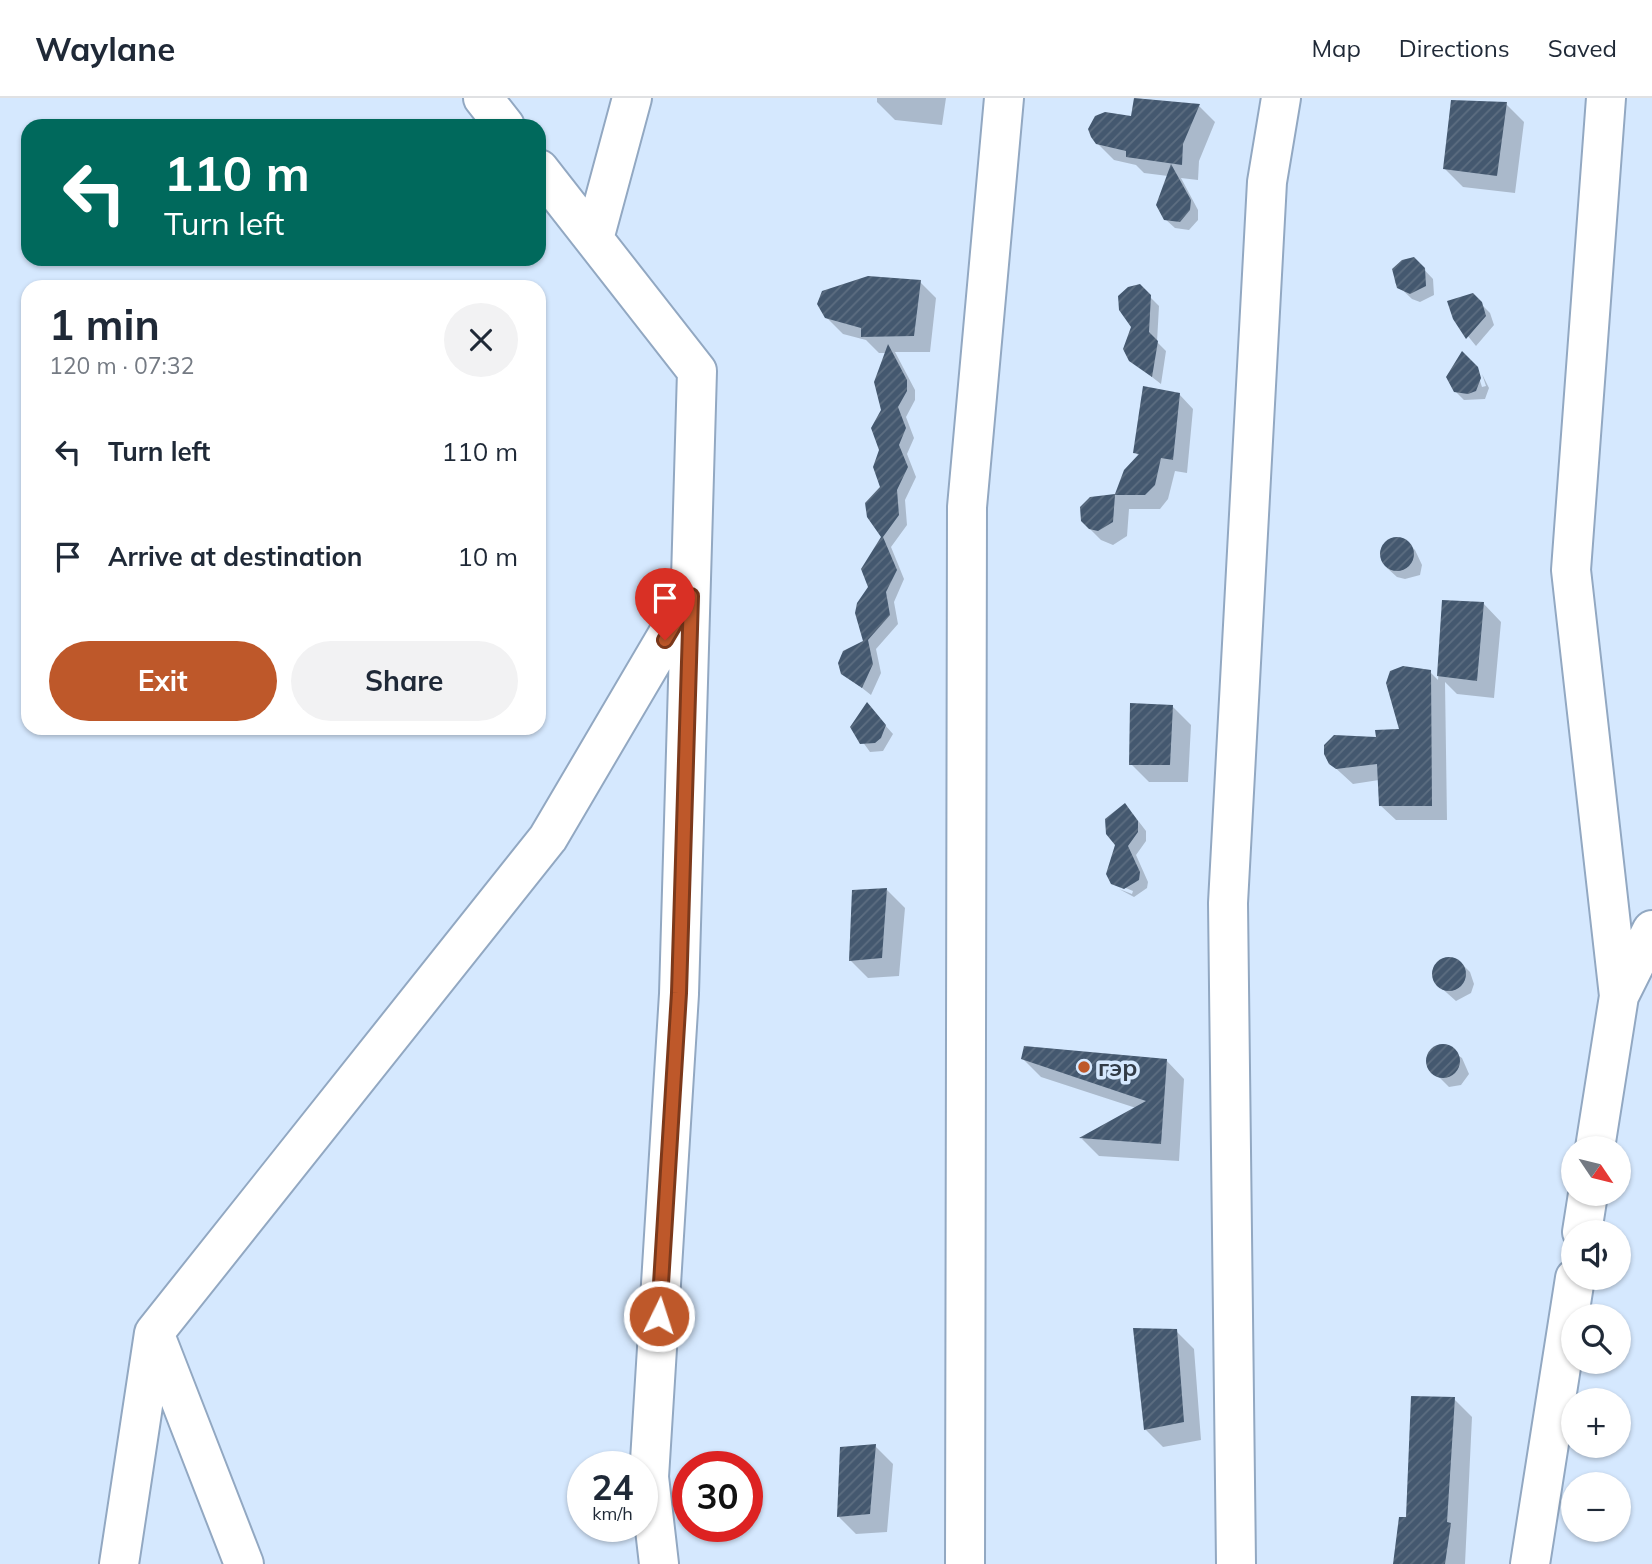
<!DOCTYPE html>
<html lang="en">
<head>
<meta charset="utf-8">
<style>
	body { margin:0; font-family:Mulish,sans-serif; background:#f2f2f3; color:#1f2937; height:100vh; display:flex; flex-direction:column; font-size:26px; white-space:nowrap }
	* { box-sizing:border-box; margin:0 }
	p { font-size:23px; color:#747a83 }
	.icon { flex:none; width:38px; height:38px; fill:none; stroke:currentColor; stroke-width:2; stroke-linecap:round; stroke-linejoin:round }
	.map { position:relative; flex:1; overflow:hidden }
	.sheet { position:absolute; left:21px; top:182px; width:525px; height:455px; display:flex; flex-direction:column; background:#fff; border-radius:21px; box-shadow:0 2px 5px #0004 }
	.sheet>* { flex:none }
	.guide { position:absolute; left:21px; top:21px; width:525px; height:147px; border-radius:21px; box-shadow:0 2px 5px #0004; background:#00695c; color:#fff; overflow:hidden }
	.needle { width:46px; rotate:125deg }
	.fabs { position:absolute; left:1561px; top:1038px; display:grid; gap:14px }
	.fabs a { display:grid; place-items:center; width:70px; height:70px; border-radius:50%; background:#fff; box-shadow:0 2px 5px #0004; font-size:35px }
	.speed { position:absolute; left:567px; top:1353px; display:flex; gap:14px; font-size:35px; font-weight:700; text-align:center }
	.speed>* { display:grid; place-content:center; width:91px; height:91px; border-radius:50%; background:#fff; box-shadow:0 2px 5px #0004; line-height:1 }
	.speed small { font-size:18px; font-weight:400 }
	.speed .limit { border:10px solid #d22; background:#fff; color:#111 }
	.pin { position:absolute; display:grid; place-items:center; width:60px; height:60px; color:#fff; margin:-72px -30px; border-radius:50% 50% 50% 0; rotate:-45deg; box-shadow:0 0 7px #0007 }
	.pin .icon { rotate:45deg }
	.me { position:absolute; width:77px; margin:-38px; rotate:4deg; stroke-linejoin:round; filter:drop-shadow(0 0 5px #0008) }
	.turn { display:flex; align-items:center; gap:24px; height:147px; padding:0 28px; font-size:32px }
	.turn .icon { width:91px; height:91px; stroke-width:2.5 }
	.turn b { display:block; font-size:49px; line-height:60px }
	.round { display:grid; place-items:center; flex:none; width:74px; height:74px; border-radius:37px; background:#f2f2f3 }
	.summary { display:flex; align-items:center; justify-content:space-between; height:119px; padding:0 28px }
	h1 { font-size:42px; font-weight:700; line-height:52px }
	.action { display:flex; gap:14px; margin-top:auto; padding:14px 28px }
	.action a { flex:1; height:80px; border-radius:42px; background:#be582a; color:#fff; font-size:28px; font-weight:700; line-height:80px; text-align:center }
	.action a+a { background:#f2f2f3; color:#1f2937 }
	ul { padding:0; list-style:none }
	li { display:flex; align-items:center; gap:21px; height:105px; padding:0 28px }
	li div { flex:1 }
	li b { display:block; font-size:26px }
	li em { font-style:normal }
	header { display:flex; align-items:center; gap:42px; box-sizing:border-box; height:98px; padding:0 35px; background:#fff; border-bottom:2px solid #e0e1e3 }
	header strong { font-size:33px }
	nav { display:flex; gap:38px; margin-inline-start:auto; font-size:24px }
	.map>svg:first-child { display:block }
	.shadow { fill:#0003 }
	.building { fill:url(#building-hatch) }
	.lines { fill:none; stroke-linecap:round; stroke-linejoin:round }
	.minor-casing { stroke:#92a8c2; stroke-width:42 }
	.minor { stroke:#fff; stroke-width:38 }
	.route-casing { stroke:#7c391b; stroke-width:18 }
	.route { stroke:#be582a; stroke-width:12 }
	.poi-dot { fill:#be582a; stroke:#d5e8fe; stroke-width:2.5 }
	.labels { text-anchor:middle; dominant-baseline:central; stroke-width:7; stroke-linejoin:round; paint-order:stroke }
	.poi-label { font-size:24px; font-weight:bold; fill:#323b46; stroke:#d5e8fe; text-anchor:start }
</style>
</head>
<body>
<header>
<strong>Waylane</strong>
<nav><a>Map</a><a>Directions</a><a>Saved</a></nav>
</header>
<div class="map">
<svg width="1652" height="1466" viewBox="0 0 1652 1466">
	<defs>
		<pattern id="building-hatch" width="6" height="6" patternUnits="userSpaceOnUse" patternTransform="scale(1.75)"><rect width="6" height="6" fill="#44586f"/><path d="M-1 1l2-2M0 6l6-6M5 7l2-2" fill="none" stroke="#5d6e81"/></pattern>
	</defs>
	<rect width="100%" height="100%" fill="#d5e8fe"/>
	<!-- shadow -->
	<path class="shadow" d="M 877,0 L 946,0 L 942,27 L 895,22 L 877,4 Z
		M 1506,6 L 1524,24 L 1515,95 L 1463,89 L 1445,71 Z
		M 1199,8 L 1215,24 L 1199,63 L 1198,82 L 1181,80 L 1198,112 L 1198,122 L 1189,132 L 1175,130 L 1165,121 L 1168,78 L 1144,75 L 1136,67 L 1114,62 L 1097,45 L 1131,20 Z
		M 1414,161 L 1433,181 L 1434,197 L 1420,204 L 1412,201 L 1395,185 L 1394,172 Z
		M 920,184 L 936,200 L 930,254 L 895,254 L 915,292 L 915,302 L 906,319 L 914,340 L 907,356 L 916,379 L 905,402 L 907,427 L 891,449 L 904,481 L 894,504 L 898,526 L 876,551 L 881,575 L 871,597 L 843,575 L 865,544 L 870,490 L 863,471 L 883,439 L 869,418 L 882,389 L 881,352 L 887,255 L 879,255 L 866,242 L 843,236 L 826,219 Z
		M 1139,188 L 1159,208 L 1157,244 L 1166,253 L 1161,286 L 1130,262 Z
		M 1472,197 L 1490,215 L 1494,227 L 1476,248 L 1454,221 Z
		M 1476,270 L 1482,289 L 1486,288 L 1482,276 L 1489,290 L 1485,301 L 1464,302 L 1455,293 Z
		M 1179,296 L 1193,311 L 1187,375 L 1175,373 L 1168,401 L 1160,411 L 1129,411 L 1127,438 L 1113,447 L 1101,442 L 1086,427 L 1091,401 L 1116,397 L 1126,373 L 1139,358 L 1135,354 Z
		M 1396,441 L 1406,443 L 1415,452 L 1422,467 L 1420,477 L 1405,481 L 1397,479 L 1387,470 L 1381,456 L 1385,445 Z
		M 1444,504 L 1483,505 L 1501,524 L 1494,600 L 1457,596 L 1445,584 L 1447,722 L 1396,722 L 1380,707 L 1379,682 L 1353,686 L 1330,665 L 1377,641 L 1402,633 L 1430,574 L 1438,582 Z
		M 867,607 L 893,636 L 883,653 L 870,654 L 852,629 Z
		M 1173,609 L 1191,627 L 1188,684 L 1149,684 L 1131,666 Z
		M 1133,716 L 1146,733 L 1146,743 L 1136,757 L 1148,784 L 1147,790 L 1134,799 L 1119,791 L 1132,796 L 1133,793 L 1116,786 Z
		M 887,792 L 905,810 L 899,878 L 868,880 L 850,862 Z
		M 1445,860 L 1461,865 L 1470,874 L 1474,886 L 1471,895 L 1456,903 L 1438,887 L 1433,876 Z
		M 1442,946 L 1462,960 L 1469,976 L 1461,987 L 1449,989 L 1430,970 L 1428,957 Z
		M 1023,961 L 1166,962 L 1184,981 L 1179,1063 L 1099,1058 L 1082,1041 L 1136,1010 L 1041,979 Z
		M 1176,1233 L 1194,1251 L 1201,1342 L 1163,1349 L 1145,1331 Z
		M 1454,1301 L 1472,1319 L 1465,1466 L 1394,1466 L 1407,1421 Z
		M 875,1348 L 893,1366 L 887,1434 L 856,1436 L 838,1418 Z"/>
	<!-- building -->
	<path class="building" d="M 1134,0 L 1200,6 L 1183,46 L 1182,67 L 1126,59 L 1126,53 L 1096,46 L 1091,39 L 1088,31 L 1095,18 L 1105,14 L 1131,18 Z
		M 1451,2 L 1507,4 L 1497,78 L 1443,71 Z
		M 1171,66 L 1191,102 L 1190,112 L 1180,124 L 1164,122 L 1156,107 Z
		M 1414,159 L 1425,170 L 1426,188 L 1410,196 L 1397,190 L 1392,171 L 1402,162 Z
		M 868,178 L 921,182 L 914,238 L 861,239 L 861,230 L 825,220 L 817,206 L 822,193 Z
		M 1140,186 L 1151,197 L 1149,234 L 1158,243 L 1152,279 L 1129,263 L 1123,251 L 1131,229 L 1119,212 L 1118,198 L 1128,189 Z
		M 1473,195 L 1482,204 L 1486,218 L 1466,241 L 1453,221 L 1447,203 Z
		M 888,246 L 907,282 L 907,293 L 898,309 L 906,330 L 899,347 L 908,369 L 897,392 L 899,417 L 883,439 L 897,472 L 886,494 L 890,517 L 868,542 L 873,566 L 862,590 L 841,576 L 838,565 L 843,553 L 863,543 L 855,515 L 857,505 L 868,489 L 861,471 L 881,439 L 867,419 L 865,405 L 880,389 L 873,369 L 879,352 L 871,330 L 881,312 L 874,284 Z
		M 1462,253 L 1478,269 L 1481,280 L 1476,293 L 1468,296 L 1454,294 L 1446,279 Z
		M 1143,288 L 1180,295 L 1173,362 L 1161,360 L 1155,387 L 1145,397 L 1115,397 L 1113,424 L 1098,433 L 1089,431 L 1081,423 L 1080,409 L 1090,399 L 1115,396 L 1124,372 L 1139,356 L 1133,355 Z
		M1380 456a17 17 0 1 1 34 0a17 17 0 1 1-34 0Z
		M 1442,502 L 1484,504 L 1477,583 L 1437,578 Z
		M 1403,568 L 1431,572 L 1432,708 L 1379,708 L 1377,666 L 1336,671 L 1329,666 L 1324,656 L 1324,647 L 1334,637 L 1376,639 L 1375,632 L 1399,631 L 1386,585 L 1390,573 Z
		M 867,604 L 886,627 L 881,640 L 875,645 L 860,646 L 850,629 Z
		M 1130,605 L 1173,607 L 1170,667 L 1129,667 Z
		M 1125,705 L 1138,723 L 1138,734 L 1128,748 L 1140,774 L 1139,782 L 1124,791 L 1111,786 L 1106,776 L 1115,747 L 1106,736 L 1105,721 Z
		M 887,790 L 882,860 L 849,863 L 852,792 Z
		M1432 876a17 17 0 1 1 34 0a17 17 0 1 1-34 0Z
		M1426 963a17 17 0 1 1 34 0a17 17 0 1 1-34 0Z
		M 1024,948 L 1167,961 L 1161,1046 L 1079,1040 L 1146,1003 L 1021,961 Z
		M 1133,1230 L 1177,1231 L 1184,1324 L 1144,1332 Z
		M 1411,1298 L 1455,1299 L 1447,1424 L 1451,1425 L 1445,1466 L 1393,1466 L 1399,1419 L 1406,1419 Z
		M 876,1346 L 870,1416 L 837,1419 L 840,1349 Z"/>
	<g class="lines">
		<!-- minor casing -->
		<g class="minor-casing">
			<path id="minor" d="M 483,0 L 505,28
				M 1606,0 L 1571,472 L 1619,898
				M 539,71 L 697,273 L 679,896 L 649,1379 L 659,1466
				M 594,141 L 632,0
				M 1595,1050 L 1619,898 L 1652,832
				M 1582,1134 L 1588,1096
				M 155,1237 L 244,1466
				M 119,1466 L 154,1235 L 548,740 L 688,502
				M 965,1466 L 967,409 L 1004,0
				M 1236,1466 L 1228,805 L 1267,84 L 1281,0
				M 1530,1466 L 1575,1180"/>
		</g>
		<!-- minor -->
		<use href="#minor" class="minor"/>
	</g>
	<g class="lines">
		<!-- route casing -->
		<g class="route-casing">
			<path id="route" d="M 659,1218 L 679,895 L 691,498 L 665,542"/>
		</g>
		<!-- route -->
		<use href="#route" class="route"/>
	</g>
	<!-- markers -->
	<circle class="poi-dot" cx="1084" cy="969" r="7"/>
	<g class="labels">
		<!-- poi labels -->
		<g class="poi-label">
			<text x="1098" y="969">гэр</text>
		</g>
	</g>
</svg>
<div class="fabs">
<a><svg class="needle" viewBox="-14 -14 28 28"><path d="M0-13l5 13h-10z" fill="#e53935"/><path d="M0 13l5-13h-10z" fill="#747a83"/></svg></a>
<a><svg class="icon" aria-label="sound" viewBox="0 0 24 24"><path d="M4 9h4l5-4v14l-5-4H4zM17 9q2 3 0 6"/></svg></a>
<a><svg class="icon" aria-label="search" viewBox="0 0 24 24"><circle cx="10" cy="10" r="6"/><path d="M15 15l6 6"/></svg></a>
<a>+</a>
<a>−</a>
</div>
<div class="speed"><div>24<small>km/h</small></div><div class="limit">30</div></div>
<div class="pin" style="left:665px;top:542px;background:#d93025"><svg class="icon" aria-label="arrive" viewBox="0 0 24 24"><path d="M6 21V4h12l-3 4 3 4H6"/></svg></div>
<svg class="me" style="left:659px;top:1218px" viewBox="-20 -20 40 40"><circle r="17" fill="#be582a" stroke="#fff" stroke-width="3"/><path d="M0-11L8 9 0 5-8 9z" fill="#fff"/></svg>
<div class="guide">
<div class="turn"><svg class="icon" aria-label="left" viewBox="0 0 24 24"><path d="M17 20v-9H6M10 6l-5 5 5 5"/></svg><div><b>110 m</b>Turn left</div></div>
</div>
<section class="sheet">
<div class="summary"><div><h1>1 min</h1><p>120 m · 07:32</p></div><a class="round"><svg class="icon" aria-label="close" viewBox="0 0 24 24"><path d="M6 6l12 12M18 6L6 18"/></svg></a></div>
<ul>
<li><svg class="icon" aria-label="left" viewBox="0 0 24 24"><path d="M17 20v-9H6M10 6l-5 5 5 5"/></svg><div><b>Turn left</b></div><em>110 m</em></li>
<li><svg class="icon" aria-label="arrive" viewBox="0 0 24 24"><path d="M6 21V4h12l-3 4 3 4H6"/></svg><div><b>Arrive at destination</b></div><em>10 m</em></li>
</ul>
<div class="action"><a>Exit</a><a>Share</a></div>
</section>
</div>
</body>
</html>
